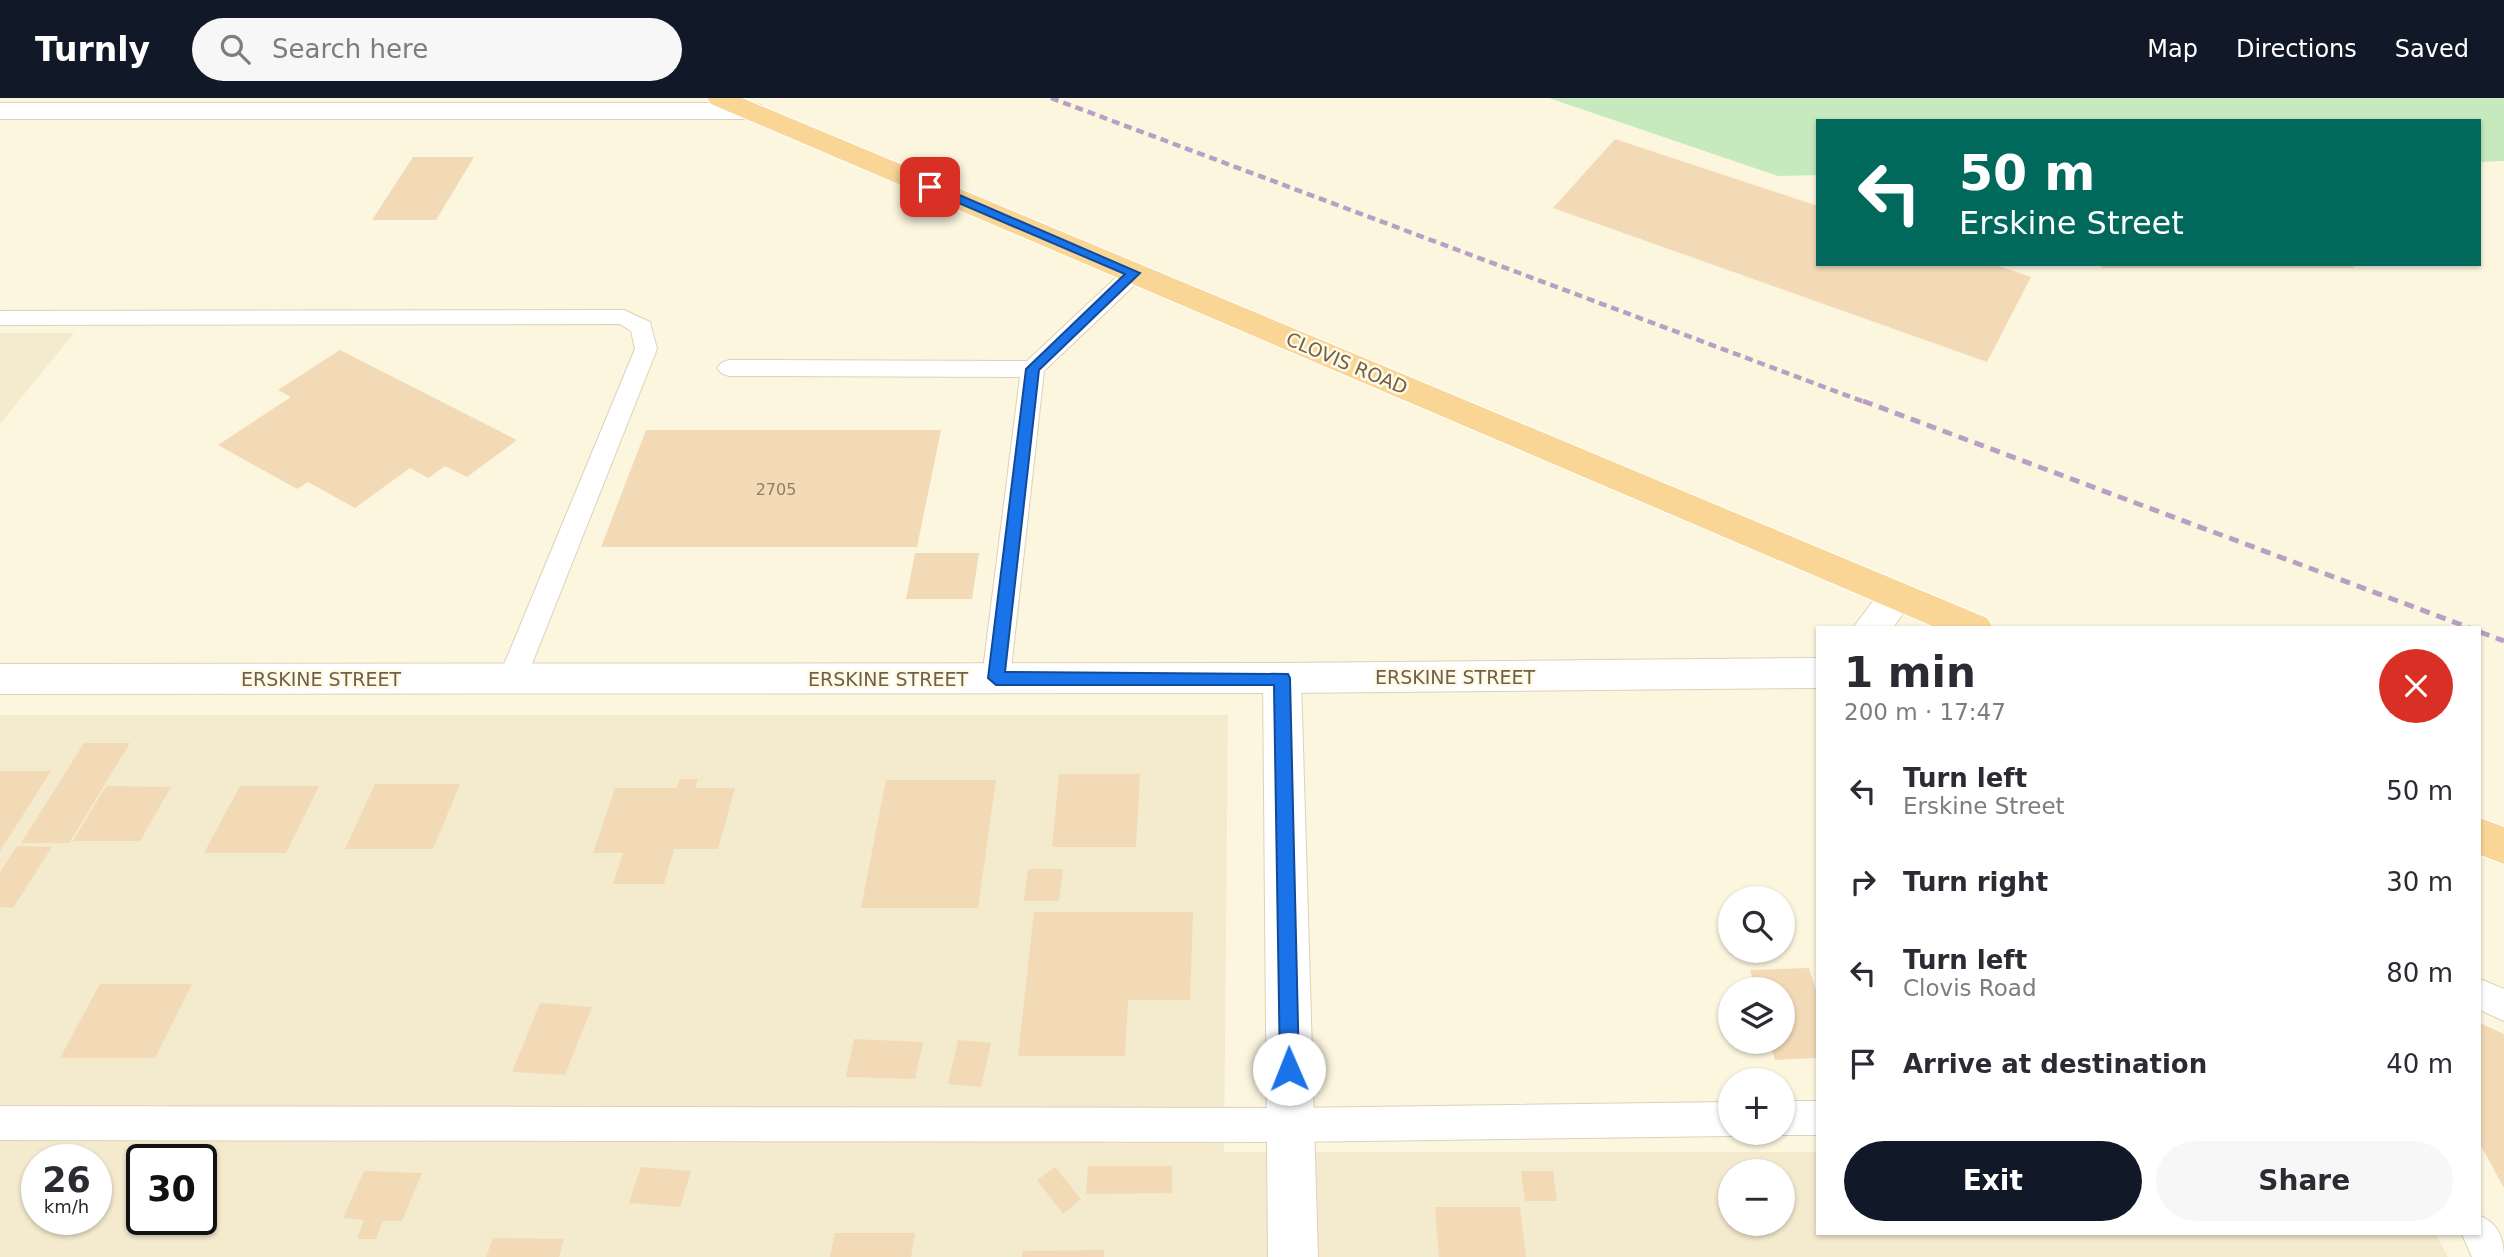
<!DOCTYPE html>
<html lang="en">
<head>
<meta charset="utf-8">
<style>
	body { margin:0; font-family:"DejaVu Sans",sans-serif; background:#f7f7f7; color:#2b2b33; height:100vh; display:flex; flex-direction:column; font-size:26px; white-space:nowrap }
	* { box-sizing:border-box; margin:0 }
	p { font-size:23px; color:#7c7c81 }
	.icon { flex:none; width:38px; height:38px; fill:none; stroke:currentColor; stroke-width:2; stroke-linecap:round; stroke-linejoin:round }
	.map { position:relative; flex:1; overflow:hidden }
	.details { position:absolute; left:1816px; top:528px; width:665px; height:609px; display:flex; flex-direction:column; background:#fff; border-radius:0px; box-shadow:0 2px 5px #0004 }
	.details>* { flex:none }
	.top-card { position:absolute; left:1816px; top:21px; width:665px; height:147px; border-radius:0px; box-shadow:0 2px 5px #0004; background:#00695c; color:#fff; overflow:hidden }
	.tools { position:absolute; left:1718px; top:788px; display:grid; gap:14px }
	.tools a { display:grid; place-items:center; width:77px; height:77px; border-radius:50%; background:#fff; box-shadow:0 2px 5px #0004; font-size:35px }
	.speed { position:absolute; left:21px; top:1046px; display:flex; gap:14px; font-size:35px; font-weight:700; text-align:center }
	.speed>* { display:grid; place-content:center; width:91px; height:91px; border-radius:50%; background:#fff; box-shadow:0 2px 5px #0004; line-height:1 }
	.speed small { font-size:18px; font-weight:400 }
	.speed .limit { border:4px solid #111; border-radius:10px; background:#fff; color:#111 }
	.pin { position:absolute; display:grid; place-items:center; width:60px; height:60px; color:#fff; margin:-30px; border-radius:14px; box-shadow:0 4px 10px #0006 }
	.me { position:absolute; width:77px; margin:-38px; rotate:359deg; stroke-linejoin:round; filter:drop-shadow(0 0 5px #0008) }
	.turn { display:flex; align-items:center; gap:24px; height:147px; padding:0 28px; font-size:32px }
	.turn .icon { width:91px; height:91px; stroke-width:2.5 }
	.turn b { display:block; font-size:49px; line-height:60px }
	.round { display:grid; place-items:center; flex:none; width:74px; height:74px; border-radius:37px; background:#f7f7f7 }
	.overview { display:flex; align-items:center; justify-content:space-between; height:119px; padding:0 28px }
	h1 { font-size:42px; font-weight:600; line-height:52px }
	.cta { display:flex; gap:14px; margin-top:auto; padding:14px 28px }
	.cta a { flex:1; height:80px; border-radius:42px; background:#111827; color:#fff; font-size:28px; font-weight:600; line-height:80px; text-align:center }
	.cta a+a { background:#f7f7f7; color:#2b2b33 }
	ul { padding:0; list-style:none }
	li { display:flex; align-items:center; gap:21px; height:91px; padding:0 28px }
	li div { flex:1 }
	li b { display:block; font-size:26px }
	li em { font-style:normal }
	header { display:flex; align-items:center; gap:42px; box-sizing:border-box; height:98px; padding:0 35px; background:#111827; color:#fff }
	header strong { font-size:33px }
	nav { display:flex; gap:38px; margin-inline-start:auto; font-size:24px }
	.search { width:490px; height:63px; background:#f7f7f7; display:flex; align-items:center; gap:18px; box-sizing:border-box; padding:0 24px; border-radius:38px; color:#7c7c81; font-size:26px }
	.map>svg:first-child { display:block }
	.residential { fill:#f4eace; fill-rule:evenodd }
	.green { fill:#c7e9be }
	.building { fill:#f2dab7 }
	.lines { fill:none; stroke-linecap:round; stroke-linejoin:round }
	.service-casing { stroke:#ddd1b9; stroke-width:2 }
	.minor-casing { stroke:#ddd1b9; stroke-width:2 }
	.tertiary-casing { stroke:#ddd1b9; stroke-width:2 }
	.trunk-casing { stroke:#fff; stroke-width:2 }
	.service { fill:#fff; fill-rule:evenodd }
	.minor { fill:#fff; fill-rule:evenodd }
	.tertiary { fill:#fff; fill-rule:evenodd }
	.trunk { fill:#fad696; fill-rule:evenodd }
	.rail-far1 { stroke:#ba9fc4; stroke-width:4.5; stroke-dasharray:8 5; stroke-linecap:butt }
	.rail { stroke:#ba9fc4; stroke-width:5; stroke-dasharray:10 7; stroke-linecap:butt }
	.route { fill:#1a73e8; stroke:#114b97; stroke-width:2 }
	.labels { text-anchor:middle; dominant-baseline:central; stroke-width:5; stroke-linejoin:round; paint-order:stroke }
	.number-label { font-size:16px; fill:#927e63 }
	.street-label { font-size:19px; fill:#725f47; stroke:#fffae5 }
</style>
</head>
<body>
<header>
<strong>Turnly</strong>
<div class="search"><svg class="icon" aria-label="search" viewBox="0 0 24 24"><circle cx="10" cy="10" r="6"/><path d="M15 15l6 6"/></svg>Search here</div>
<nav><a>Map</a><a>Directions</a><a>Saved</a></nav>
</header>
<div class="map">
<svg width="2504" height="1159" viewBox="0 0 2504 1159">
	<rect width="100%" height="100%" fill="#fcf6df"/>
	<!-- residential -->
	<path class="residential" d="M 0,235 L 74,235 L 0,326 Z
		M 0,617 L 1228,617 L 1224,1054 L 1818,1054 L 1818,1136 L 2436,1136 L 2448,1159 L 0,1159 ZM 37,1062 L 96,1062 L 96,1122 L 37,1122 ZM 142,1062 L 201,1062 L 201,1122 L 142,1122 ZM 1731,1073 L 1783,1073 L 1783,1125 L 1731,1125 Z"/>
	<!-- green -->
	<path class="green" d="M 1549,0 L 2504,0 L 2504,63 L 2480,64 L 2480,23 L 1818,23 L 1818,77 L 1778,78 Z"/>
	<!-- building -->
	<path class="building" d="M 1615,41 L 1818,108 L 1818,166 L 1993,166 L 2031,179 L 1987,264 L 1553,110 Z
		M 413,59 L 474,59 L 436,122 L 372,122 Z
		M 2100,166 L 2351,166 L 2354,170 L 2102,170 Z
		M 340,252 L 517,342 L 467,379 L 445,368 L 428,380 L 410,370 L 355,410 L 308,384 L 297,391 L 218,347 L 291,299 L 278,292 Z
		M 646,332 L 941,332 L 917,449 L 601,449 Z
		M 915,455 L 979,455 L 972,501 L 906,501 Z
		M 84,645 L 130,645 L 69,745 L 21,745 Z
		M 0,673 L 51,673 L 0,753 Z
		M 1059,676 L 1140,676 L 1136,749 L 1052,749 Z
		M 680,681 L 698,681 L 695,690 L 735,690 L 718,751 L 674,751 L 664,786 L 613,786 L 623,755 L 593,755 L 615,690 L 677,690 Z
		M 886,682 L 996,682 L 978,810 L 861,810 Z
		M 375,686 L 460,686 L 433,751 L 345,751 Z
		M 106,688 L 171,689 L 140,743 L 73,743 Z
		M 240,688 L 319,688 L 286,755 L 204,755 Z
		M 17,748 L 52,749 L 13,810 L 0,809 L 0,774 Z
		M 1028,771 L 1063,771 L 1059,803 L 1024,803 Z
		M 1034,814 L 1193,814 L 1190,902 L 1128,902 L 1125,958 L 1018,958 Z
		M 1809,870 L 1818,898 L 1818,960 L 1775,962 L 1770,943 L 1783,943 L 1783,891 L 1755,891 L 1750,872 Z
		M 100,886 L 192,886 L 155,960 L 60,960 Z
		M 540,905 L 592,909 L 565,977 L 512,974 Z
		M 2480,925 L 2504,936 L 2504,1090 L 2480,1046 Z
		M 854,941 L 923,944 L 915,981 L 846,979 Z
		M 958,942 L 991,945 L 981,989 L 948,986 Z
		M 1088,1068 L 1172,1068 L 1172,1095 L 1086,1096 Z
		M 641,1069 L 691,1073 L 680,1109 L 629,1105 Z
		M 1055,1069 L 1081,1101 L 1063,1116 L 1037,1082 Z
		M 364,1073 L 422,1075 L 402,1123 L 383,1123 L 376,1141 L 357,1141 L 364,1122 L 343,1120 Z
		M 1521,1073 L 1553,1073 L 1557,1103 L 1525,1103 Z
		M 1435,1109 L 1520,1109 L 1526,1159 L 1439,1159 Z
		M 835,1135 L 915,1135 L 911,1159 L 830,1159 Z
		M 493,1140 L 564,1141 L 559,1159 L 486,1159 Z
		M 1104,1152 L 1104,1159 L 1022,1159 L 1022,1153 Z"/>
	<g class="lines">
		<!-- service casing -->
		<g class="service-casing">
			<path id="service" d="M 1134,168 L 1142,170 L 1145,175 L 1142,180 L 1044,273 L 1010,580 L 1006,588 L 996,591 L 986,588 L 982,580 L 1020,279 L 729,278 L 721,275 L 717,270 L 721,265 L 729,262 L 1027,263 L 1126,170 Z
				M 624,212 L 650,224 L 657,251 L 526,581 L 522,589 L 512,592 L 502,589 L 498,581 L 635,251 L 631,233 L 620,226 L 0,227 L 0,213 Z
				M 2480,881 L 2504,891 L 2504,923 L 2480,912 Z
				M 1783,1003 L 1818,1003 L 1818,1037 L 1783,1037 L 1776,1034 L 1783,1034 Z
				M 1731,1004 L 1731,1034 L 1741,1034 L 1731,1038 L 1291,1044 L 0,1042 L 0,1008 L 1291,1010 Z
				M 2480,1118 C 2498,1125 2504,1140 2504,1159 L 2472,1159 L 2462,1136 L 2480,1136 Z"/>
		</g>
		<!-- minor casing -->
		<g class="minor-casing">
			<path id="minor" d="M 0,5 L 752,5 L 761,7 L 765,13 L 761,19 L 752,21 L 0,21 Z
				M 1282,565 L 1296,569 L 1301,580 L 1318,1159 L 1268,1159 L 1263,580 L 1268,569 Z"/>
		</g>
		<!-- tertiary casing -->
		<g class="tertiary-casing">
			<path id="tertiary" d="M 1897,484 L 1910,488 L 1915,498 L 1893,530 L 1853,530 L 1884,488 Z
				M 1818,560 L 1818,590 L 1282,595 L 0,596 L 0,566 L 1282,565 Z"/>
		</g>
		<!-- trunk casing -->
		<g class="trunk-casing">
			<path id="trunk" d="M 707,0 L 742,0 L 1987,520 L 1993,530 L 1937,530 L 711,6 Z
				M 2480,720 L 2504,729 L 2504,766 L 2480,757 Z"/>
		</g>
		<!-- service -->
		<use href="#service" class="service"/>
		<!-- minor -->
		<use href="#minor" class="minor"/>
		<!-- tertiary -->
		<use href="#tertiary" class="tertiary"/>
		<!-- trunk -->
		<use href="#trunk" class="trunk"/>
		<!-- rail-far1 -->
		<path class="rail-far1" d="M 1051,0 L 1867,305"/>
		<!-- rail -->
		<path class="rail" d="M 1863,303 L 2470,530
			M 2480,534 L 2504,543"/>
	</g>
	<!-- route -->
	<path class="route" d="M 926,86 L 934,86 L 1140,175 L 1039,272 L 1005,574 L 1288,576 L 1290,580 L 1299,971 L 1296,978 L 1289,980 L 1283,978 L 1280,971 L 1274,587 L 996,587 L 988,580 L 1026,271 L 1125,176 L 926,91 Z"/>
	<g class="labels">
		<!-- number labels -->
		<g class="number-label">
			<text x="776" y="391">2705</text>
		</g>
		<!-- street labels -->
		<g class="street-label">
			<text transform="translate(1347 265) rotate(23)">CLOVIS ROAD</text>
			<text x="1455" y="579">ERSKINE STREET</text>
			<text x="321" y="581">ERSKINE STREET</text>
			<text x="888" y="581">ERSKINE STREET</text>
		</g>
	</g>
</svg>
<div class="tools">
<a><svg class="icon" aria-label="search" viewBox="0 0 24 24"><circle cx="10" cy="10" r="6"/><path d="M15 15l6 6"/></svg></a>
<a><svg class="icon" aria-label="layers" viewBox="0 0 24 24"><path d="M12 4l9 5-9 5-9-5zM3 14l9 5 9-5"/></svg></a>
<a>+</a>
<a>−</a>
</div>
<div class="speed"><div>26<small>km/h</small></div><div class="limit">30</div></div>
<div class="pin" style="left:930px;top:89px;background:#d93025"><svg class="icon" aria-label="arrive" viewBox="0 0 24 24"><path d="M6 21V4h12l-3 4 3 4H6"/></svg></div>
<svg class="me" style="left:1289px;top:971px" viewBox="-20 -20 40 40"><circle r="19" fill="#fff"/><path d="M0-13L10 11 0 6-10 11z" fill="#1a73e8"/></svg>
<div class="top-card">
<div class="turn"><svg class="icon" aria-label="left" viewBox="0 0 24 24"><path d="M17 20v-9H6M10 6l-5 5 5 5"/></svg><div><b>50 m</b>Erskine Street</div></div>
</div>
<section class="details">
<div class="overview"><div><h1>1 min</h1><p>200 m · 17:47</p></div><a class="round" style="background:#d93025;color:#fff"><svg class="icon" aria-label="close" viewBox="0 0 24 24"><path d="M6 6l12 12M18 6L6 18"/></svg></a></div>
<ul>
<li><svg class="icon" aria-label="left" viewBox="0 0 24 24"><path d="M17 20v-9H6M10 6l-5 5 5 5"/></svg><div><b>Turn left</b><p>Erskine Street</p></div><em>50 m</em></li>
<li><svg class="icon" aria-label="right" viewBox="0 0 24 24"><path d="M7 20v-9h11M14 6l5 5-5 5"/></svg><div><b>Turn right</b></div><em>30 m</em></li>
<li><svg class="icon" aria-label="left" viewBox="0 0 24 24"><path d="M17 20v-9H6M10 6l-5 5 5 5"/></svg><div><b>Turn left</b><p>Clovis Road</p></div><em>80 m</em></li>
<li><svg class="icon" aria-label="arrive" viewBox="0 0 24 24"><path d="M6 21V4h12l-3 4 3 4H6"/></svg><div><b>Arrive at destination</b></div><em>40 m</em></li>
</ul>
<div class="cta"><a>Exit</a><a>Share</a></div>
</section>
</div>
</body>
</html>
